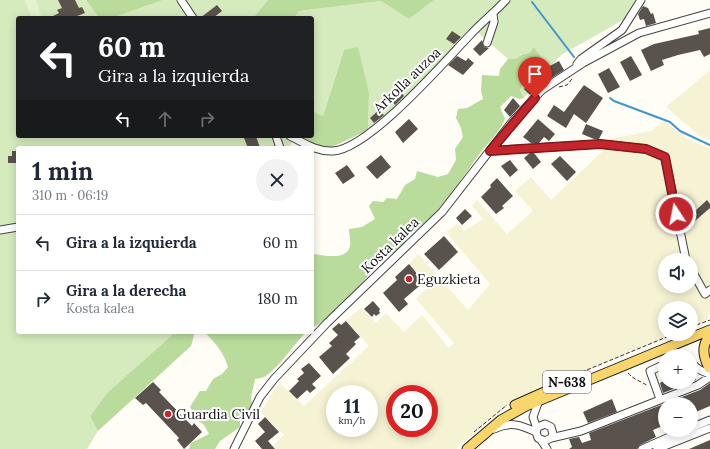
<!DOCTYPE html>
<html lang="es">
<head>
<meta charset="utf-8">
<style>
	body { margin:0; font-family:Lora,serif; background:#f2f2f3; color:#1f2937; height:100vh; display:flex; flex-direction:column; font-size:15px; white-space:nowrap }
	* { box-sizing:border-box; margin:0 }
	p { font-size:13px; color:#747a83 }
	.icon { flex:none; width:22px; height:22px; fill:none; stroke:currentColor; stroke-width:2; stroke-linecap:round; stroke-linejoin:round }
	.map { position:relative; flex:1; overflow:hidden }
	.sheet { position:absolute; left:16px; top:146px; width:298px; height:188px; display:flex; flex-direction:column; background:#fff; border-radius:4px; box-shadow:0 2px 10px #0003 }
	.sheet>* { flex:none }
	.banner { position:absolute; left:16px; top:16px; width:298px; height:122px; border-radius:4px; box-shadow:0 2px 10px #0003; background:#202124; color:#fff; overflow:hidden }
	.buttons { position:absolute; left:658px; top:253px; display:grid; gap:8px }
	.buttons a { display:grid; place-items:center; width:40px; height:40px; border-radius:50%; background:#fff; box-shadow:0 2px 10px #0003; font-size:20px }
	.speed { position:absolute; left:326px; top:385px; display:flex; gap:8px; font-size:20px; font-weight:700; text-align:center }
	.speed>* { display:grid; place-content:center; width:52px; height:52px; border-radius:50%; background:#fff; box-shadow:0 2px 10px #0003; line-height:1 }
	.speed small { font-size:10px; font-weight:400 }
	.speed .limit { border:6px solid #d22; background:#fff; color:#111 }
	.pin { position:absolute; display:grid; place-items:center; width:34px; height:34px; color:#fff; margin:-41px -17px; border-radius:50% 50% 50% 0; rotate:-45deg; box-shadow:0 0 4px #0007 }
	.pin .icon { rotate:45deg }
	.me { position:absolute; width:44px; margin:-22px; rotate:349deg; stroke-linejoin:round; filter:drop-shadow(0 0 3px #0008) }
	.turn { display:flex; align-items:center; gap:14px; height:84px; padding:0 16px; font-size:18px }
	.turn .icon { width:52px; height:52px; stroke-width:2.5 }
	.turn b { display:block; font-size:28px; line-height:34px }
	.lanes { display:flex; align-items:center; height:38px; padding:0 16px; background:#0003; justify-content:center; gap:20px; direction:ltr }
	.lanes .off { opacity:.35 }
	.round { display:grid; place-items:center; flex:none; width:42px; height:42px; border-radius:21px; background:#f2f2f3 }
	.summary { display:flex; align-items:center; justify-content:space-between; height:68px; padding:0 16px }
	h1 { font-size:24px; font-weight:700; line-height:30px }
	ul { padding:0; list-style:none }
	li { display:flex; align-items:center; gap:12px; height:56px; padding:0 16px; border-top:1px solid #e0e1e3 }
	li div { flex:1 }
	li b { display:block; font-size:15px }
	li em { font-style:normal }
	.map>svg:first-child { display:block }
	.farmland { fill:#f6f3d4; fill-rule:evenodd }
	.green { fill:#d5ebbd }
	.forest { fill:#b9dc9c }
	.pitch { fill:#e6f2cf }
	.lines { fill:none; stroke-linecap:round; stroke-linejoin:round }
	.stream { stroke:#3f96cf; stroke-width:2 }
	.building { fill:#5a524d }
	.minor-casing { stroke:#444; stroke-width:9 }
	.major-casing { stroke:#222; stroke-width:11 }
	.path { stroke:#333; stroke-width:1; stroke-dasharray:4 2; stroke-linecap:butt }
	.minor { stroke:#fff; stroke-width:7 }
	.major { stroke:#f9d66b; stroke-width:9 }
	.route-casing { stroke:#7f191e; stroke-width:10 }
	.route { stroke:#c4262e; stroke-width:7 }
	.poi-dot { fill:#c4262e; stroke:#fff; stroke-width:1.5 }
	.labels { text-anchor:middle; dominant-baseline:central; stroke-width:4; stroke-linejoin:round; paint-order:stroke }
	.shield { fill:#fff; stroke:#585858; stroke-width:1 }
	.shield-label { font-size:13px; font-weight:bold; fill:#111 }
	.street-label { font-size:14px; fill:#111; stroke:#fff }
	.poi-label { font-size:14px; fill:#111; stroke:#fff; text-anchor:start }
</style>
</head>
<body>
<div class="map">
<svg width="710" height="449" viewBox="0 0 710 449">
	<rect width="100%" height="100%" fill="#fffdf5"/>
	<!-- farmland -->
	<path class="farmland" d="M 710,70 L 710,140 L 700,136 L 666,107 Z
		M 664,121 L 686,138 L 710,149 L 710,314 L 708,315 L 708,320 L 691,327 L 691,308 L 665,308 L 665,334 L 674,334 L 520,398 L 495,414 L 456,449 L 276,449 L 273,446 L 284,435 L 261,412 L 275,389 L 280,383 L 304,406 L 369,346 L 346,320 L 361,308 L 376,323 L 386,313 L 404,332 L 422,315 L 449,348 L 454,343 L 416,299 L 429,286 L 409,264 L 418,254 L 468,310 L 490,284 L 446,232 L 457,224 L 464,231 L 483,219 L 472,206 L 477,200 L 507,234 L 533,211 L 515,191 L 531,177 L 551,200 L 609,145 L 608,139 L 651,131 ZM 665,260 L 691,260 L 691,286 L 665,286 ZM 335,394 L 369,394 L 369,428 L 335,428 ZM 395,394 L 429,394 L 429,428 L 395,428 Z"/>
	<!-- green -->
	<path class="green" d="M 0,0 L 86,0 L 99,18 L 18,18 L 18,136 L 293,136 L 294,138 L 289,148 L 18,148 L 18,332 L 172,332 L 171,336 L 107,393 L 90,416 L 98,431 L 87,449 L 0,449 Z
		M 163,0 L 268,0 L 253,18 L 112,18 Z
		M 434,0 L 644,0 L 637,12 L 561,55 L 524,98 L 520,90 L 524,82 L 532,79 L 538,68 L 544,61 L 534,47 L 529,53 L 522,54 L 515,59 L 508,59 L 476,31 L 400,109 L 368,130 L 369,93 L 344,50 L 323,116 L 312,111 L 312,18 L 294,18 L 299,11 L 381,1 L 409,19 Z"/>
	<!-- forest -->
	<path class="forest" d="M 86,0 L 163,0 L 112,18 L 99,18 Z
		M 268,0 L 434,0 L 409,19 L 381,1 L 299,11 L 294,18 L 253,18 Z
		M 358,47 L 369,93 L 368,130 L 326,150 L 293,136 L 312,136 L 312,111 L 323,116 L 344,50 Z
		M 534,47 L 544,61 L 537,69 L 532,79 L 524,82 L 520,90 L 524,98 L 519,99 L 511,96 L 500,107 L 505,119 C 499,134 487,143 478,156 C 457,185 438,217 407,236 L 402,253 L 391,254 L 383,259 L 354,292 L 322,322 L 312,328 L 312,257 L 315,254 C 324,256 348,260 350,246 C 351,241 349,234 349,229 L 362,227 L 375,219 L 369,206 L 373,201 L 383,202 L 387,198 L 397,199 L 405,185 L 415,179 L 417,171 L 438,177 L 448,174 L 456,160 L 455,149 L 463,137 L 461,128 L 456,118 L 458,109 L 467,108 L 483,99 L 481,91 L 482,75 L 499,76 L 500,69 L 508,59 L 515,59 L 523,54 L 529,53 Z
		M 172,332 L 195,332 L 191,346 L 98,431 L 90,416 L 107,393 L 171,336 Z
		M 204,332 L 306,332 C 294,344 281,365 267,375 C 264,378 259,378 255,379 L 251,397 L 253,411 L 240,416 L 240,427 L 220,441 L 215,449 L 189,449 L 191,443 L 209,434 L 204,425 L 193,417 L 194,413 L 190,407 L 200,391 L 206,391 L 213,379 L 222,374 L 228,367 C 224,353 215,342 204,332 Z"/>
	<!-- pitch -->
	<path class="pitch" d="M 28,0 L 36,0 L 42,18 L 32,18 L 25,1 Z"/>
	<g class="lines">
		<!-- stream -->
		<path class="stream" d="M 532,2 L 574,57
			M 610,98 L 614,101 L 670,122 L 680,131 L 710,145"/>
	</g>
	<!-- building -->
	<path class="building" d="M 58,0 L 75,0 L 79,8 L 82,7 L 85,13 L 72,18 L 49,18 L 59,13 L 57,10 L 62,8 Z
		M 217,5 L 222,11 L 213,18 L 200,18 Z
		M 643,6 L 648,8 L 651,14 L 653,13 L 656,23 L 646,26 L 644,19 L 640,20 L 638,14 Z
		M 710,28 L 710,54 L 704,57 L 700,50 L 678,55 L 662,60 L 664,65 L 651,71 L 641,50 L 654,44 L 699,34 L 698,31 Z
		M 452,31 L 461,37 L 454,44 L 446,39 Z
		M 482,40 L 484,47 L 489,48 L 480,56 L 473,49 Z
		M 457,56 L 466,61 L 468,58 L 474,63 L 463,75 L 448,65 Z
		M 631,56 L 642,75 L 630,81 L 620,62 Z
		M 559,61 L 564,70 L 539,86 L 530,95 L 524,89 L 530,82 L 532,84 L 539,76 L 537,73 Z
		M 609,68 L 620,87 L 608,93 L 598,74 Z
		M 584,85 L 603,98 L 586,123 L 574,114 L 566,128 L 547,116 L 554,105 L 564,112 Z
		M 399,90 L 404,96 L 395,105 L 390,98 Z
		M 513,98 L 520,106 L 510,117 L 504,110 Z
		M 379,110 L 384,115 L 374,123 L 370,118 Z
		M 409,119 L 418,129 L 403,143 L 395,132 Z
		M 538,119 L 555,134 L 549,141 L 544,137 L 539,143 L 531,143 L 523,137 Z
		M 586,124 L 603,131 L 599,139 L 594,139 L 582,134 Z
		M 250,136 L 256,136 L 260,148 L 248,148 L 244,138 Z
		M 12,151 L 18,151 L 18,163 L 8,163 L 8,156 L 12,156 Z
		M 530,153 L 534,153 L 541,162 L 533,169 L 524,158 Z
		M 381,155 L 391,167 L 377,179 L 366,167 Z
		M 560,156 L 576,172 L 567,181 L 551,164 Z
		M 510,160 L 518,170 L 510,177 L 501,166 Z
		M 347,165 L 355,176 L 343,184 L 335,173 Z
		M 497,178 L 513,196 L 502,206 L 504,208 L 496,214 L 481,197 L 491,187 L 490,185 Z
		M 707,200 L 710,204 L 710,208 L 688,227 L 683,222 Z
		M 465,209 L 472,216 L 462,225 L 456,218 Z
		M 444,236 L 458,252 L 439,270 L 424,254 Z
		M 409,264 L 424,282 L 404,299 L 408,304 L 399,312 L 383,293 L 397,280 L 395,277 Z
		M 373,301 L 380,309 L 379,311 L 380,313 L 376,316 L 374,314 L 372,317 L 364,309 Z
		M 346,321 L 360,337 L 354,342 L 356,344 L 346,354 L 350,358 L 333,374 L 319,357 L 332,346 L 329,343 L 338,335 L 332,329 L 339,323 L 341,325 Z
		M 309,363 L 321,376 L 312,384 L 316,388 L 310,393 L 307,390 L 297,399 L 289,391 L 299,381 L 297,379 L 304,373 L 301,369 Z
		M 691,369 L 696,380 L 663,393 L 660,383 L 665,380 L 665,382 L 691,382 Z
		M 153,382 L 161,390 L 159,392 L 192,426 L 194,423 L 202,432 L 184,449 L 177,440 L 179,438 L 146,403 L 143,405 L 135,398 Z
		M 710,383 L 710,406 L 691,414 L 691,404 L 665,404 L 665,425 L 653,430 L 656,437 L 640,445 L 637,449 L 569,449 L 572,447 L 569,439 L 579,437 L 582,443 L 591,440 L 589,433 L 700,390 Z
		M 612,399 L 617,412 L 588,423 L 583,412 Z
		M 265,417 L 279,432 L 268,441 L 275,449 L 262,449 L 255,441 L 265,432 L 258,424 Z
		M 710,440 L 710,449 L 689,449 Z"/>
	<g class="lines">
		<!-- minor casing -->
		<g class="minor-casing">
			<path id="minor" d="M 181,0 L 193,18
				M 487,43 L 494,22 L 493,14
				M 577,64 L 581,59 L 622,30 L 641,0
				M 276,136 L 280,148
				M 290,136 C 304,143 317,152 333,151 C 369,149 444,62 471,34 C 482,22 495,12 506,0
				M 490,151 L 600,144 L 646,149 L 665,157 L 686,260
				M 0,230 L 18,227
				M 691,269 L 705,294 L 710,290
				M 691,363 L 700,370 L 709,374
				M 660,399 L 650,371 L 665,364
				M 691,428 L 710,420
				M 494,429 C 510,421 521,425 536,432 L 538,438 L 545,441 L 551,438 L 553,434 L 551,427 L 545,424 L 538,427 L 536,432
				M 537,429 L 533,417 L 539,400
				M 551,438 L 581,431 L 698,385 L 710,377
				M 541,440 L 547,449
				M 234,449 L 260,397 L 274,379 L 327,323 L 442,212 L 512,122 L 542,90 L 583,63 L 639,33 L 710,13
				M 642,449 L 685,430
				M 657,449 L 710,428"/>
		</g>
		<!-- major casing -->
		<g class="major-casing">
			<path id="major" d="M 709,368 C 703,356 701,346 710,335
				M 515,405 L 560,385
				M 467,449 L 501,420 L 526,406 L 710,330"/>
		</g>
		<!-- path -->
		<path class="path" d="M 559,87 L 567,85 L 572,79
			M 691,327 L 710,320
			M 628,373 C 634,380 641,381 648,386
			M 565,379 L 674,334
			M 474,432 L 507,405"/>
		<!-- minor -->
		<use href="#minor" class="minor"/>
		<!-- major -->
		<use href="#major" class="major"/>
	</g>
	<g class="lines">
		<!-- route casing -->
		<g class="route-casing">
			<path id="route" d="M 535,98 L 490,151 L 600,144 L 646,149 L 665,157 L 676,214"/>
		</g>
		<!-- route -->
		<use href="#route" class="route"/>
	</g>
	<!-- markers -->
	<g class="poi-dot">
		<circle cx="409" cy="279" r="4"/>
		<circle cx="168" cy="414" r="4"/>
	</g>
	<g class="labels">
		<!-- shield labels -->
		<rect class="shield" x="543" y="371" width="48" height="22" rx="3"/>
		<g class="shield-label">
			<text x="567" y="382">N-638</text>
		</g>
		<!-- street labels -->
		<g class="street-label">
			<text transform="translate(407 80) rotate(-44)">Arkolla auzoa</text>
			<text transform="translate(390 245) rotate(-44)">Kosta kalea</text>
		</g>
		<!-- poi labels -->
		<g class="poi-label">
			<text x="417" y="279">Eguzkieta</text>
			<text x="176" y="414">Guardia Civil</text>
		</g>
	</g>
</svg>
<div class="buttons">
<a><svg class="icon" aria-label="sound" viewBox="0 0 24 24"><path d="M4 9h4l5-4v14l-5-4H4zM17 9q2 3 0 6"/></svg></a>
<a><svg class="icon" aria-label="layers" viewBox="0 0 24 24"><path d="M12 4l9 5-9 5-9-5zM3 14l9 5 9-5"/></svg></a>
<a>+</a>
<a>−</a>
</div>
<div class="speed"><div>11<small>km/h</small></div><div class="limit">20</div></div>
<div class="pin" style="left:535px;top:98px;background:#d93025"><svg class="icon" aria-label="arrive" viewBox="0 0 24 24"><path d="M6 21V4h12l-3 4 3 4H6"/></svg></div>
<svg class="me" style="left:676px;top:214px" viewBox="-20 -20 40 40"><circle r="17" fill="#c4262e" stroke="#fff" stroke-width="3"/><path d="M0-11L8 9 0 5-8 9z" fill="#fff"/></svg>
<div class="banner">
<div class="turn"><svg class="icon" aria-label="left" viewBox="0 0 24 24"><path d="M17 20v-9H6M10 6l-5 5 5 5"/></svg><div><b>60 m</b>Gira a la izquierda</div></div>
<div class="lanes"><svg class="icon" aria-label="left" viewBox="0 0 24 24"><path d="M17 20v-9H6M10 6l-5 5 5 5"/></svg><svg class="icon off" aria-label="ahead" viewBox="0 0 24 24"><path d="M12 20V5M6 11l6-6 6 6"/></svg><svg class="icon off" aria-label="right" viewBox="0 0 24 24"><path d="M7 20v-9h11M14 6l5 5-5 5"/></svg></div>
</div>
<section class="sheet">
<div class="summary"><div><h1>1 min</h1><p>310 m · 06:19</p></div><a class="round"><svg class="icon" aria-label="close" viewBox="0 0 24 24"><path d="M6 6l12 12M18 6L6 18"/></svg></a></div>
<ul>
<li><svg class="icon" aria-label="left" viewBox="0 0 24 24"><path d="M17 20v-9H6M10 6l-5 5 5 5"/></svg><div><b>Gira a la izquierda</b></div><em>60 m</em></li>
<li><svg class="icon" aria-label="right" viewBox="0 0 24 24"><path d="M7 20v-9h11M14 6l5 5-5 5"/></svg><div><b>Gira a la derecha</b><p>Kosta kalea</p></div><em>180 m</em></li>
</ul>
</section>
</div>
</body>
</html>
